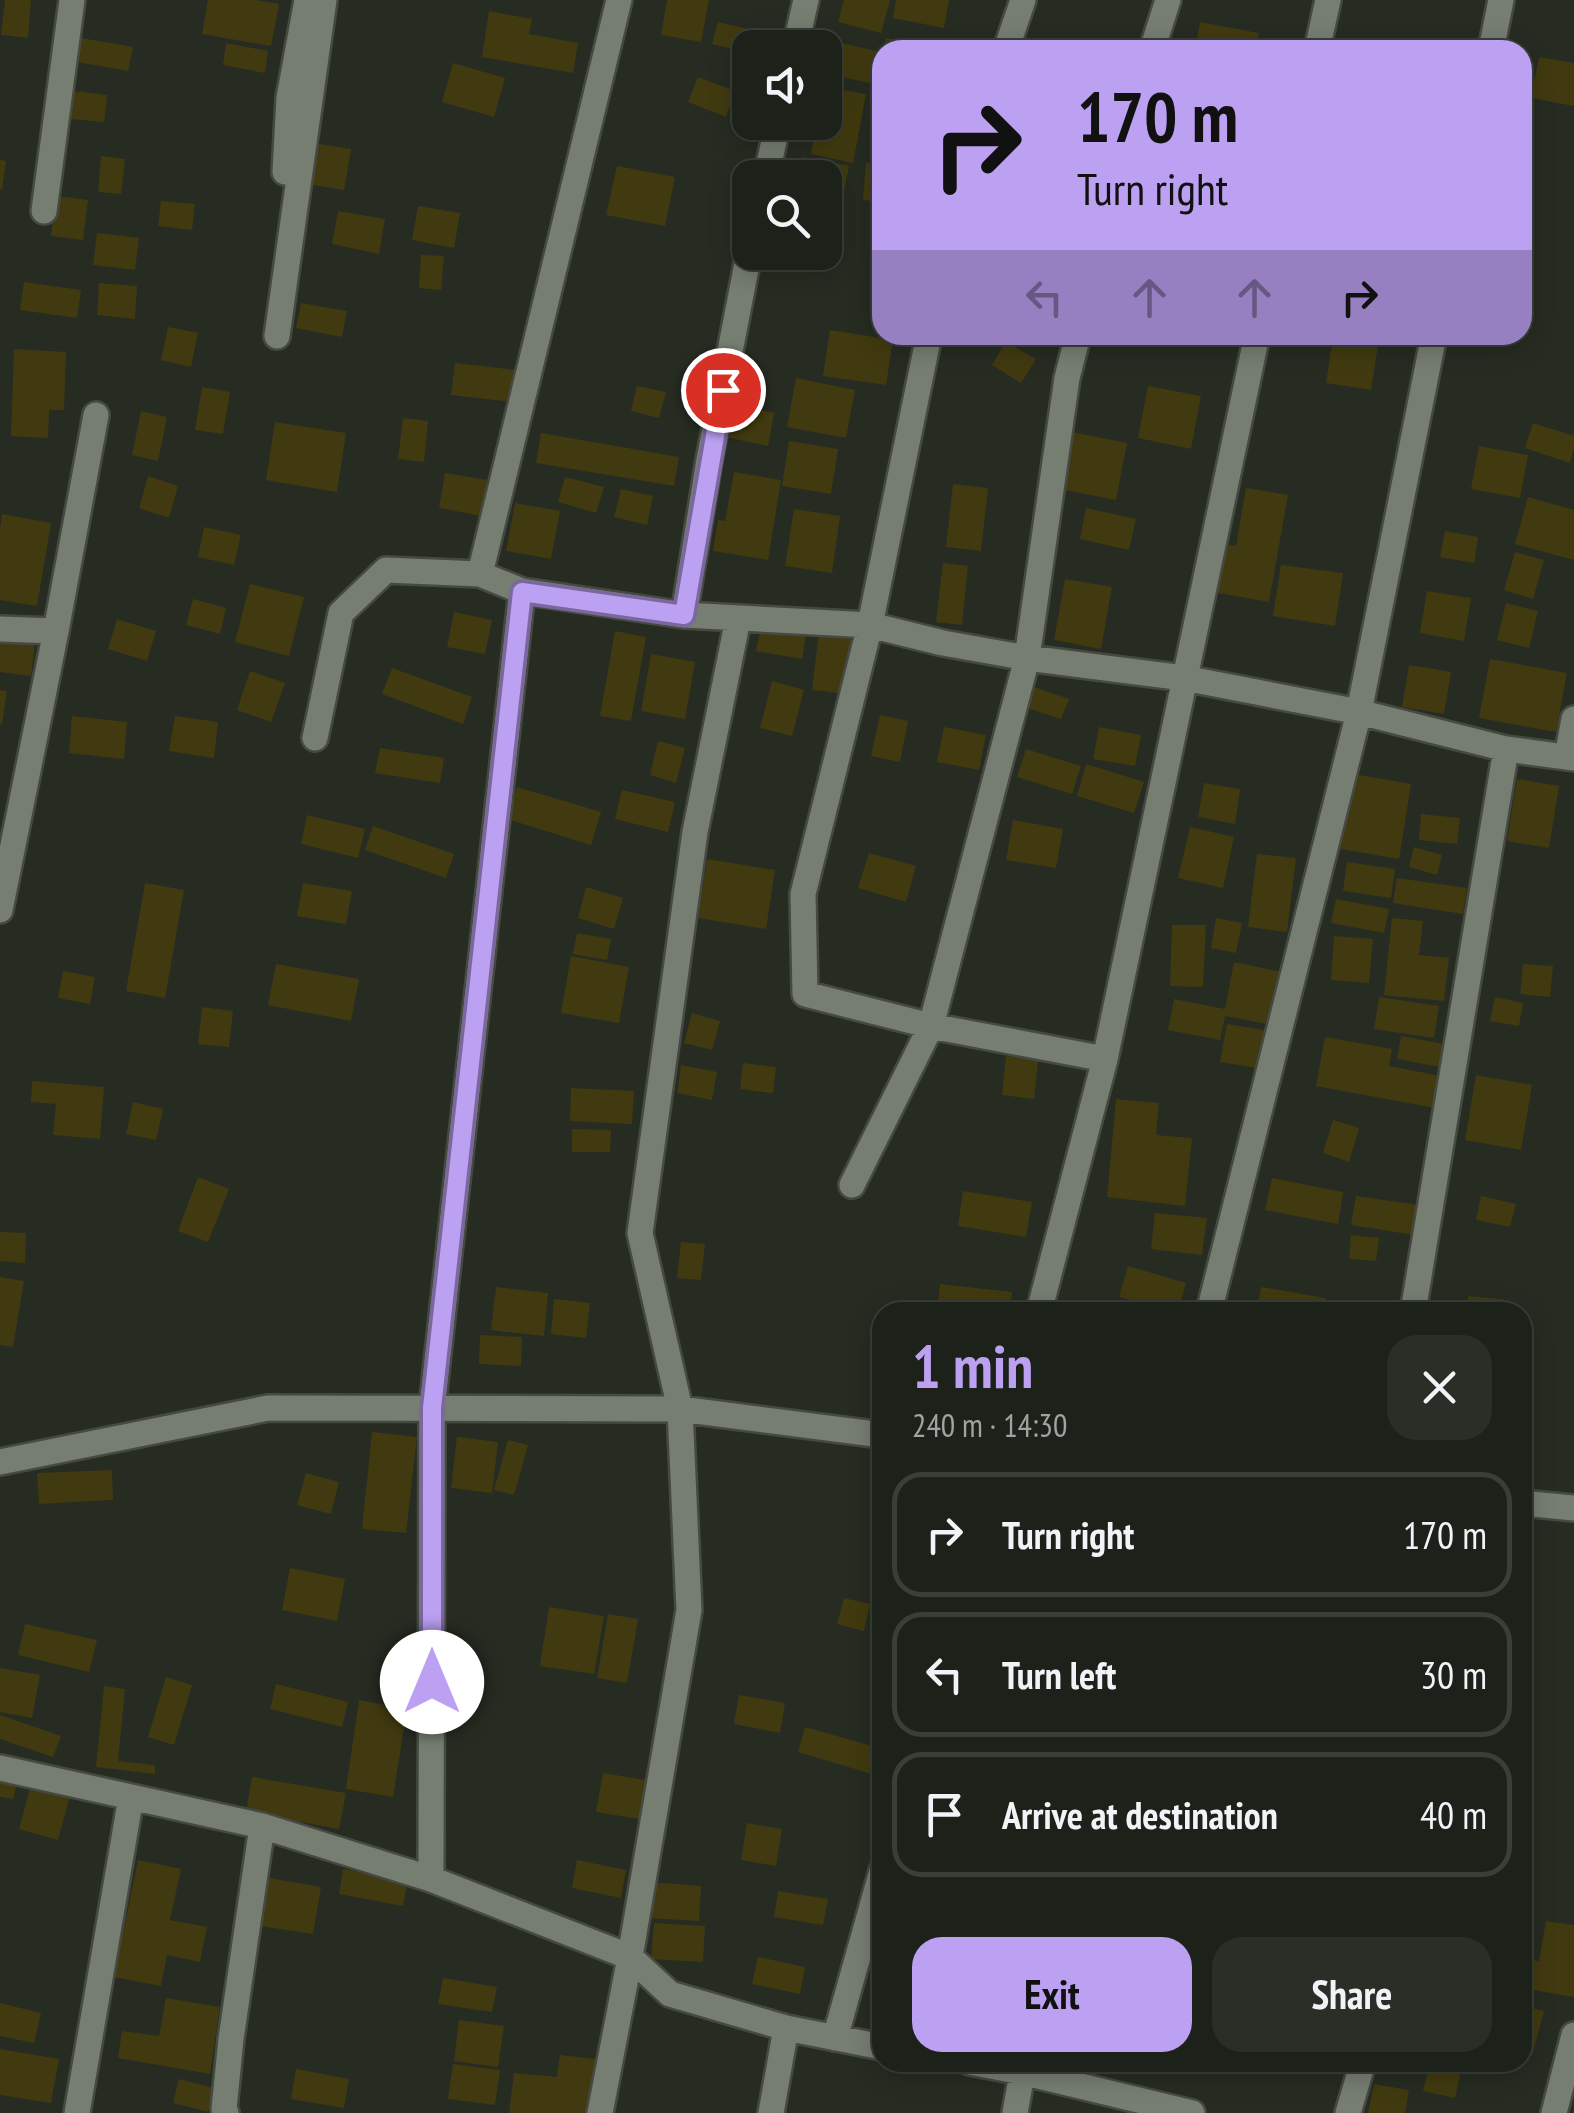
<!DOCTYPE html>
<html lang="en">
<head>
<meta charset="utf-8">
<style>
	body { margin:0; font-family:"PT Sans Narrow",sans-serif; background:#292e27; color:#f1f3f6; height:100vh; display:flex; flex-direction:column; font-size:38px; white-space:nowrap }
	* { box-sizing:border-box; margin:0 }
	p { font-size:32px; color:#a0a3a2 }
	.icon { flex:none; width:55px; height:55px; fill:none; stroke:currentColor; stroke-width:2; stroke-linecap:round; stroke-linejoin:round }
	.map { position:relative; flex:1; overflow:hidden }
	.details { position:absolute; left:872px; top:1302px; width:660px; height:770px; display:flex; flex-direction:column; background:#1c211a; border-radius:30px; box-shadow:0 5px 25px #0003,0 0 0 2px #3a3e39 }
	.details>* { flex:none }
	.banner { position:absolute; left:872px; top:40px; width:660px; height:305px; border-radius:30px; box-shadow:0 5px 25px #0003,0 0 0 2px #3a3e39; background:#bca0f2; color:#111; overflow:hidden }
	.controls { position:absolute; left:732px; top:30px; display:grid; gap:20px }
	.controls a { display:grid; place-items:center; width:110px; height:110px; border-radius:20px; background:#1c211a; box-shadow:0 5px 25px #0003,0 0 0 2px #3a3e39; font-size:50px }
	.pin { position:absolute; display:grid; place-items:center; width:85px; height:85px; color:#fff; margin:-42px; border:5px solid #fff; border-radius:50%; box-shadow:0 2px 10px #0007 }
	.me { position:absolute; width:110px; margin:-55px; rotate:0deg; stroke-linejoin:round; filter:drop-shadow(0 0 8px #0008) }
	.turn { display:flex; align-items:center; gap:35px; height:210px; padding:0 40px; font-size:45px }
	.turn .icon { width:130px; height:130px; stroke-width:2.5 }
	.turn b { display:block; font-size:70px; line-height:85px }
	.lanes { display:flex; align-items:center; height:95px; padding:0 40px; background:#0003; justify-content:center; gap:50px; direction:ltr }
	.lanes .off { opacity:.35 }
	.round { display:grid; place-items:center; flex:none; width:105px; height:105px; border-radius:30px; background:#292e27 }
	.head { display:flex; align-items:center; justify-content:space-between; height:170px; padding:0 40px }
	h1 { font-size:60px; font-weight:800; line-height:75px; color:#bca0f2 }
	.primary-button { display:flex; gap:20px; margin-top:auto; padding:20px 40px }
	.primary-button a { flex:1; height:115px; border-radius:30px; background:#bca0f2; color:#111; font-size:40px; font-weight:800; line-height:115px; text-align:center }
	.primary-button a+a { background:#292e27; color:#f1f3f6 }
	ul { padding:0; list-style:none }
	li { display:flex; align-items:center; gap:30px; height:125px; margin:0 20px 15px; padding:0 20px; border:5px solid #3a3e39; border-radius:30px }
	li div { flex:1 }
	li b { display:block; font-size:38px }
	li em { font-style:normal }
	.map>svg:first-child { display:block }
	.building { fill:#413a10 }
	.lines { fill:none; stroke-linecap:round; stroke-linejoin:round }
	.minor-casing { stroke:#454941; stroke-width:30 }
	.minor { stroke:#767d71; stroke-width:25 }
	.route-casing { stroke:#7a689d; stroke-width:25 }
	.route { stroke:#bca0f2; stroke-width:18 }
</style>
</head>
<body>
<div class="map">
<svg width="1574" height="2113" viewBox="0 0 1574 2113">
	<rect width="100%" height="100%" fill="#262c22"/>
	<!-- building -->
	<path class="building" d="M 5,0 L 31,0 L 28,38 L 1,35 Z
		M 208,0 L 256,0 L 279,4 L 271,46 L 202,34 Z
		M 667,0 L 709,0 L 701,42 L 661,35 Z
		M 844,0 L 890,0 L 881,33 L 838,22 Z
		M 896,0 L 949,0 L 944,28 L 893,18 Z
		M 489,11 L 532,19 L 529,34 L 578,43 L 573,73 L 482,57 Z
		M 718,22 L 761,32 L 757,48 L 750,48 L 750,53 L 712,44 Z
		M 1200,22 L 1259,33 L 1255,50 L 1195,50 Z
		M 81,38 L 133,47 L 128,71 L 77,62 Z
		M 886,38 L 924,45 L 923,50 L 884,50 Z
		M 836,42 L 877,51 L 870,83 L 828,74 Z
		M 226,43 L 268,51 L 265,73 L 223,65 Z
		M 1539,57 L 1574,63 L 1574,106 L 1531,98 Z
		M 453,63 L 505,78 L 494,117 L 442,102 Z
		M 698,77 L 735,91 L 726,117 L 688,102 Z
		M 825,87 L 866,94 L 853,163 L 811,154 L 817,122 L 825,122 Z
		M 74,91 L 107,95 L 104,122 L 71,119 Z
		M 307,142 L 351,149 L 344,190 L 301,183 Z
		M 101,156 L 125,159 L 121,194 L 98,192 Z
		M 803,157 L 849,166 L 844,192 L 825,188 L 825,178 L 799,178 Z
		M 0,160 L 6,161 L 2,189 L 0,189 Z
		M 866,163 L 882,164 L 882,202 L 863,200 Z
		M 617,166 L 675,177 L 665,226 L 606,215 Z
		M 56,196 L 88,200 L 83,240 L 51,236 Z
		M 161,201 L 195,204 L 192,230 L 158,226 Z
		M 418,206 L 460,213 L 454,248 L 412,240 Z
		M 338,211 L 385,219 L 379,254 L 332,244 Z
		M 97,233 L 139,238 L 135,270 L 93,265 Z
		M 421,255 L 444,256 L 441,290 L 419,288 Z
		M 24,282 L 81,290 L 77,318 L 20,310 Z
		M 99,283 L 137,286 L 135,319 L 97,315 Z
		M 301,303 L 347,311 L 342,337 L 296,328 Z
		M 168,327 L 198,333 L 191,367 L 161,360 Z
		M 830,330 L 893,340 L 886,385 L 823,376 Z
		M 1333,338 L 1378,345 L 1371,390 L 1326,383 Z
		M 1006,342 L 1036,359 L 1021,383 L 992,365 Z
		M 14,349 L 66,352 L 64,410 L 49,410 L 48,438 L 11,436 Z
		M 455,363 L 516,370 L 512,402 L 451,395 Z
		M 796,378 L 855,390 L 846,438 L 787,427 Z
		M 637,386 L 666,392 L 659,418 L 631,411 Z
		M 1148,386 L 1201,396 L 1191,449 L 1138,438 Z
		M 202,387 L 230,392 L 223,434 L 195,430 Z
		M 728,403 L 774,413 L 768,446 L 721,436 Z
		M 141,411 L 167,417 L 158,461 L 132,455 Z
		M 403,418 L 428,421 L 424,462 L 398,459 Z
		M 275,422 L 346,433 L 337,492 L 266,480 Z
		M 1533,423 L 1574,436 L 1574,448 L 1570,463 L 1525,448 Z
		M 1071,432 L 1127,443 L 1116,500 L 1060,489 Z
		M 541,433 L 679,457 L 674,486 L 536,463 Z
		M 789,441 L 838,449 L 831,494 L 782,486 Z
		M 1479,446 L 1528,455 L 1520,498 L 1471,489 Z
		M 734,472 L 781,480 L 768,560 L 713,551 L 718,520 L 725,521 Z
		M 445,473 L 487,480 L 482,516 L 439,508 Z
		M 148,476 L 178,486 L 169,518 L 139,508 Z
		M 565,477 L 604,487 L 596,513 L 558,502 Z
		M 953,484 L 988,488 L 981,551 L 946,547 Z
		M 1246,488 L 1288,495 L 1269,602 L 1207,591 L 1216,542 L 1236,546 Z
		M 621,489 L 653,496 L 647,525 L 614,517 Z
		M 1528,497 L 1574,510 L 1574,560 L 1515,544 Z
		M 515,503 L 560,511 L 551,559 L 506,551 Z
		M 1086,508 L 1136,519 L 1129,550 L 1080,539 Z
		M 794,509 L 840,516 L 832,573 L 785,566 Z
		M 2,514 L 51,523 L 37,606 L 0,600 L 0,528 Z
		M 204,527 L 241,535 L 234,565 L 198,557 Z
		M 1445,531 L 1478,537 L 1474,563 L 1440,557 Z
		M 1515,552 L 1544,560 L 1533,599 L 1504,590 Z
		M 943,563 L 968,566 L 962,625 L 936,622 Z
		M 1281,565 L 1343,573 L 1335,626 L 1273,616 Z
		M 1065,579 L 1112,587 L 1101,649 L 1054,640 Z
		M 250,584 L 304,597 L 289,656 L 235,642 Z
		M 1427,591 L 1471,598 L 1464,641 L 1420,633 Z
		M 193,599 L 226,608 L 220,634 L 186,625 Z
		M 1506,603 L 1538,611 L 1529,648 L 1497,640 Z
		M 454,612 L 492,620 L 485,654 L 447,647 Z
		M 117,619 L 156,631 L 147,661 L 108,649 Z
		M 761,626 L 806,634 L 802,659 L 756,651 Z
		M 615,631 L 646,637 L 631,721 L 600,716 Z
		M 819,631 L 855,635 L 848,694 L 812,690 Z
		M 0,638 L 35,643 L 31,676 L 0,672 Z
		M 651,654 L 695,662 L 685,719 L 641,711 Z
		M 1490,659 L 1567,673 L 1556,732 L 1479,718 Z
		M 1409,665 L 1451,672 L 1444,714 L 1402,707 Z
		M 392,668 L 472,697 L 463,724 L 382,694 Z
		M 250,671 L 285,683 L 271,722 L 237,710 Z
		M 772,681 L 804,690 L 792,736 L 760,728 Z
		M 1031,686 L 1069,699 L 1061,719 L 1024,707 Z
		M 0,690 L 7,691 L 2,724 L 0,724 Z
		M 880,715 L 908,721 L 900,762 L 871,756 Z
		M 72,716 L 127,722 L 124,759 L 69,753 Z
		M 175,716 L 218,722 L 214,758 L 169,751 Z
		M 944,727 L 986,735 L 979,770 L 937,762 Z
		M 1099,727 L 1141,735 L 1135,766 L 1093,759 Z
		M 658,741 L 685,748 L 676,783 L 650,775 Z
		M 380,748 L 444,758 L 440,783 L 375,773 Z
		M 1026,749 L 1081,766 L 1072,794 L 1017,777 Z
		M 1086,764 L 1144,782 L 1134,813 L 1077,796 Z
		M 1348,773 L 1411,784 L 1399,859 L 1334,848 Z
		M 1517,779 L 1559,786 L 1549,848 L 1507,841 Z
		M 1204,783 L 1240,789 L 1235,824 L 1198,817 Z
		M 517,787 L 601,812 L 591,845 L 507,819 Z
		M 622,790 L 675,802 L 668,832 L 615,819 Z
		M 1421,814 L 1460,818 L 1457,844 L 1419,840 Z
		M 307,815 L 365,829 L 358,858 L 301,844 Z
		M 1013,820 L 1063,829 L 1056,868 L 1006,860 Z
		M 373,826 L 454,854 L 446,878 L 365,850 Z
		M 1190,827 L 1234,837 L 1223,888 L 1178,878 Z
		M 1414,847 L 1442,855 L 1437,875 L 1409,867 Z
		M 869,853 L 916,866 L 906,902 L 858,888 Z
		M 1257,854 L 1296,858 L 1287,932 L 1248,927 Z
		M 707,859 L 775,870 L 766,929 L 698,918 Z
		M 1347,862 L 1395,869 L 1391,898 L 1343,891 Z
		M 1397,878 L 1467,888 L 1463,914 L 1393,903 Z
		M 145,883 L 184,890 L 165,998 L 126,991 Z
		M 303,883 L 352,891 L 346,924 L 297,916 Z
		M 586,887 L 623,898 L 614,929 L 578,918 Z
		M 1336,899 L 1389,909 L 1384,933 L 1331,923 Z
		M 1216,918 L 1242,923 L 1236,953 L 1211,948 Z
		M 1392,918 L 1423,921 L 1419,955 L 1449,958 L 1444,1001 L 1384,995 Z
		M 1172,925 L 1206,925 L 1203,987 L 1170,986 Z
		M 577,933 L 611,939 L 607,960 L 573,954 Z
		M 1334,936 L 1373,939 L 1369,983 L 1331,980 Z
		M 571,956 L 629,967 L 619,1023 L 561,1013 Z
		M 1234,962 L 1282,972 L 1272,1025 L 1225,1016 L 1220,1040 L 1168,1030 L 1174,999 L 1225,1009 Z
		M 276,964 L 359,979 L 351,1021 L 268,1005 Z
		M 1523,964 L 1553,966 L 1550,997 L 1520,994 Z
		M 63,971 L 95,977 L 90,1004 L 58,998 Z
		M 1379,997 L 1439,1006 L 1434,1038 L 1374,1029 Z
		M 1495,997 L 1523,1003 L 1519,1026 L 1490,1021 Z
		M 202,1007 L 233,1011 L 229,1047 L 198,1044 Z
		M 692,1013 L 720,1021 L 712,1050 L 684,1043 Z
		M 1227,1024 L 1275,1032 L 1269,1070 L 1220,1062 Z
		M 1401,1036 L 1449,1045 L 1445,1068 L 1397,1059 Z
		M 1325,1037 L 1392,1049 L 1389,1066 L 1441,1076 L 1435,1108 L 1316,1086 Z
		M 1006,1056 L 1038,1060 L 1034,1099 L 1002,1095 Z
		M 743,1063 L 776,1067 L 773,1093 L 740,1089 Z
		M 681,1065 L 717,1072 L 712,1100 L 677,1093 Z
		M 1476,1075 L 1532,1085 L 1521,1150 L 1465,1140 Z
		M 32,1081 L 104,1087 L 100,1139 L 53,1135 L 56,1104 L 31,1102 Z
		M 571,1088 L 634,1091 L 632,1124 L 570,1121 Z
		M 1116,1099 L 1159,1103 L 1156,1135 L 1192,1138 L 1185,1206 L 1107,1197 Z
		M 133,1102 L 163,1109 L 156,1140 L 126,1134 Z
		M 1333,1120 L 1359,1128 L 1349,1162 L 1323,1153 Z
		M 572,1129 L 611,1130 L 610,1152 L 572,1152 Z
		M 198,1177 L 229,1189 L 208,1242 L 178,1231 Z
		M 1272,1178 L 1343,1192 L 1338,1224 L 1265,1210 Z
		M 963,1191 L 1032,1202 L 1026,1237 L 958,1226 Z
		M 1356,1196 L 1419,1205 L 1414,1235 L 1351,1225 Z
		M 1481,1196 L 1516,1204 L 1510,1227 L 1476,1220 Z
		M 1155,1213 L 1207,1218 L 1202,1255 L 1151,1249 Z
		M 0,1232 L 26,1233 L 25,1263 L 0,1261 Z
		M 1351,1235 L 1379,1238 L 1376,1261 L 1349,1259 Z
		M 681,1242 L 705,1244 L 701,1280 L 677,1278 Z
		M 1128,1266 L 1186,1283 L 1178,1312 L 1119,1297 Z
		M 0,1277 L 24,1281 L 13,1347 L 0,1345 Z
		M 940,1284 L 1012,1292 L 1010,1312 L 937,1312 Z
		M 496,1287 L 548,1293 L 544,1336 L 491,1330 Z
		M 1261,1287 L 1326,1298 L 1323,1312 L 1257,1312 Z
		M 1468,1296 L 1504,1299 L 1503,1312 L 1466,1312 Z
		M 554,1299 L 590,1303 L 586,1338 L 551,1334 Z
		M 1049,1302 L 1093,1311 L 1092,1312 L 1047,1312 Z
		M 480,1335 L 522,1337 L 521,1366 L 479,1364 Z
		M 372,1432 L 417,1437 L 406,1533 L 362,1529 Z
		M 457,1437 L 498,1442 L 492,1493 L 451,1488 Z
		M 508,1440 L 528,1445 L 514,1495 L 494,1490 Z
		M 112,1470 L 113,1500 L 39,1504 L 37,1473 Z
		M 306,1473 L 339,1482 L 331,1514 L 297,1505 Z
		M 290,1568 L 345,1579 L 337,1621 L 282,1610 Z
		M 844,1598 L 870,1604 L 864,1631 L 837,1624 Z
		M 549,1607 L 604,1616 L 594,1674 L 540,1666 Z
		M 608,1614 L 638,1619 L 627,1683 L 597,1678 Z
		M 25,1624 L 97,1640 L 89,1672 L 18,1655 Z
		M 0,1668 L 40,1675 L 32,1718 L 0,1712 Z
		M 166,1677 L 192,1685 L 174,1745 L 148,1737 Z
		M 276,1684 L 348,1702 L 342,1727 L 270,1709 Z
		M 104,1686 L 125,1689 L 118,1761 L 155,1765 L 155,1774 L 96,1767 Z
		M 739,1695 L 785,1703 L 780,1733 L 734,1724 Z
		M 359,1700 L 407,1709 L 393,1797 L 346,1789 Z
		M 0,1715 L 61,1736 L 53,1757 L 0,1739 Z
		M 805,1727 L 882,1749 L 882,1777 L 798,1752 Z
		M 603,1773 L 652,1781 L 646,1820 L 596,1812 Z
		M 0,1774 L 18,1778 L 13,1799 L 0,1797 Z
		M 252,1777 L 346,1793 L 339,1829 L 246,1812 Z
		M 33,1778 L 72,1788 L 58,1840 L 19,1829 Z
		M 747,1823 L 782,1829 L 776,1866 L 741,1860 Z
		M 138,1860 L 181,1869 L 170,1920 L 207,1927 L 200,1962 L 167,1955 L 161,1986 L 114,1977 Z
		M 577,1860 L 626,1870 L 621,1898 L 572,1888 Z
		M 343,1869 L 408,1880 L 403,1906 L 339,1894 Z
		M 263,1877 L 321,1887 L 313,1934 L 254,1925 Z
		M 649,1882 L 701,1886 L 699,1921 L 647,1918 Z
		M 778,1891 L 828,1899 L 823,1925 L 774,1917 Z
		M 1546,1921 L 1574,1925 L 1574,1997 L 1522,1988 L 1522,1958 L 1539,1961 Z
		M 654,1923 L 705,1926 L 703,1962 L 651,1959 Z
		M 758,1957 L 805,1967 L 800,1994 L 752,1984 Z
		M 443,1978 L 497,1987 L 492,2012 L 438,2004 Z
		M 166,1998 L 220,2007 L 210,2074 L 118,2058 L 122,2031 L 159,2036 Z
		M 0,2003 L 41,2013 L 34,2043 L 0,2036 Z
		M 1522,2006 L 1544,2011 L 1532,2056 L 1522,2053 Z
		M 459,2020 L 504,2026 L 498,2067 L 454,2061 Z
		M 0,2049 L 59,2059 L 51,2103 L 0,2095 Z
		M 560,2055 L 597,2059 L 591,2113 L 509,2113 L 514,2073 L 557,2077 Z
		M 453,2064 L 500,2070 L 495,2105 L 448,2099 Z
		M 1429,2067 L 1460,2075 L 1455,2098 L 1423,2091 Z
		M 296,2069 L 349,2079 L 344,2108 L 291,2099 Z
		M 179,2079 L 214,2088 L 208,2112 L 173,2103 Z
		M 1374,2084 L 1409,2090 L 1405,2113 L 1368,2113 Z"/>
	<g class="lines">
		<!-- minor casing -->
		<g class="minor-casing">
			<path id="minor" d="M 795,48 L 806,0
				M 1006,50 L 1023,0
				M 1152,50 L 1168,0
				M 1317,50 L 1328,0
				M 1491,50 L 1501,0
				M 285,172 L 289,98 L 307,0
				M 766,178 L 778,122
				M 44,211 L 72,0
				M 929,335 L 870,625 L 803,894 L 805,994 L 931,1026 L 1105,1059 L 1257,335
				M 277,336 L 324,0
				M 522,591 L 480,574 L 619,0
				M 684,615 L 709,460 L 750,248
				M 0,629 L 56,631
				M 315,738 L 341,613 L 386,570 L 480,574
				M 1567,757 L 1574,719
				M 0,910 L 56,631 L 96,415
				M 852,1185 L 931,1026 L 1027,658 L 1067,378 L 1078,335
				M 1039,1312 L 1105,1059
				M 1209,1312 L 1359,712 L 1434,335
				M 1413,1312 L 1506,749
				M 0,1462 L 268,1408 L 680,1409 L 882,1435
				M 1522,1503 L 1574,1508
				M 0,1768 L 262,1826 L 431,1879 L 630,1957 L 670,1994 L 786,2028 L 882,2047
				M 431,1879 L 432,1408 L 522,591 L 684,615 L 870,625 L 943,643 L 1027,658 L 1184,678 L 1359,712 L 1506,749 L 1574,758
				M 835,2038 L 882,1871
				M 970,2062 L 1022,2072 L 1192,2113
				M 77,2113 L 131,1797
				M 226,2113 L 224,2109 L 231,2039 L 262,1826
				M 600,2113 L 630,1957 L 689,1610 L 680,1409 L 640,1233 L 695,832 L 738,619
				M 771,2113 L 786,2028
				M 1015,2113 L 1024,2062
				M 1348,2113 L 1363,2062
				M 1554,2113 L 1574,2035"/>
		</g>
		<!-- minor -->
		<use href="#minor" class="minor"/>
	</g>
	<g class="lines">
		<!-- route casing -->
		<g class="route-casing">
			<path id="route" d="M 432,1682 L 432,1408 L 522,592 L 684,615 L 723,390"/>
		</g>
		<!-- route -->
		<use href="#route" class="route"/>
	</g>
</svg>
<div class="controls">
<a><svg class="icon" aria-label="sound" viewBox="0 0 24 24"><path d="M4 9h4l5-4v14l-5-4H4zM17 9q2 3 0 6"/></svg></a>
<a><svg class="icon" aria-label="search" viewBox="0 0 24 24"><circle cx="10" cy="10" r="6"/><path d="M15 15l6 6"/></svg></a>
</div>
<div class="pin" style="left:723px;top:390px;background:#d93025"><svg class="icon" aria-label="arrive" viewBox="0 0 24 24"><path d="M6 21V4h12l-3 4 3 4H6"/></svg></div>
<svg class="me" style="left:432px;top:1682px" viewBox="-20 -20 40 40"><circle r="19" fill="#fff"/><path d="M0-13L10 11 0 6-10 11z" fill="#bca0f2"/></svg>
<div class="banner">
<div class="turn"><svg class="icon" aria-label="right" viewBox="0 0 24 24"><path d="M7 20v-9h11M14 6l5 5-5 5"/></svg><div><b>170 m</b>Turn right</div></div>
<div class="lanes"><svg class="icon off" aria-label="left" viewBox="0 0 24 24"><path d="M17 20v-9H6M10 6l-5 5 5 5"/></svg><svg class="icon off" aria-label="ahead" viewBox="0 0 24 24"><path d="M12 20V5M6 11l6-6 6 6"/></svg><svg class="icon off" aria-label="ahead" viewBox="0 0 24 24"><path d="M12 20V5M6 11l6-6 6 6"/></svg><svg class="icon" aria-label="right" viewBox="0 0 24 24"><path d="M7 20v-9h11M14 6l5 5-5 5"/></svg></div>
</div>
<section class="details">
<div class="head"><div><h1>1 min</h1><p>240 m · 14:30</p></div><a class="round"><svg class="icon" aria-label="close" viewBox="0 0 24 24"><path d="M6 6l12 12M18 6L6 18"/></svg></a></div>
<ul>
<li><svg class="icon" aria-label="right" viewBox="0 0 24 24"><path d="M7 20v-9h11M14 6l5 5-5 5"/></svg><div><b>Turn right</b></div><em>170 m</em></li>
<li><svg class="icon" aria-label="left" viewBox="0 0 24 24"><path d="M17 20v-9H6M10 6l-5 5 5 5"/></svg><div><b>Turn left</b></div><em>30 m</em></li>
<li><svg class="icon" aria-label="arrive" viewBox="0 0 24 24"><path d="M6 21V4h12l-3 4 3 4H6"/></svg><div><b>Arrive at destination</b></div><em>40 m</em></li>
</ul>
<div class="primary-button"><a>Exit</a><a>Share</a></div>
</section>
</div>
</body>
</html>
